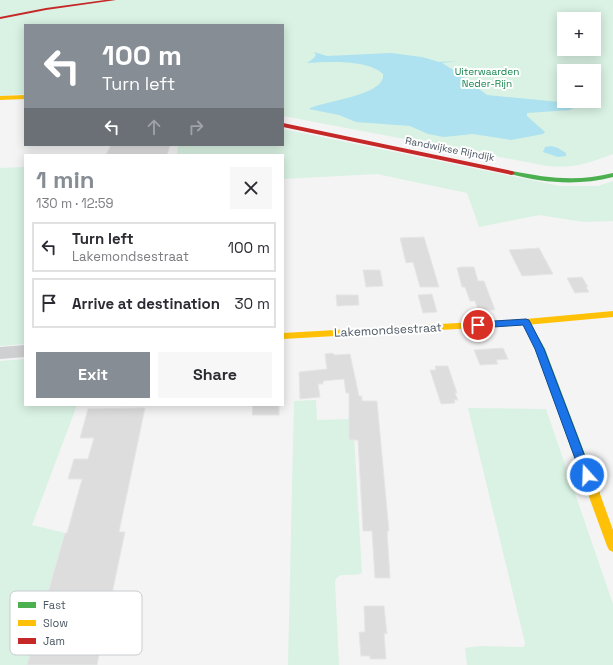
<!DOCTYPE html>
<html lang="en">
<head>
<meta charset="utf-8">
<style>
	body { margin:0; font-family:"Space Grotesk",sans-serif; background:#f7f7f7; color:#2b2b33; height:100vh; display:flex; flex-direction:column; font-size:15px; white-space:nowrap }
	* { box-sizing:border-box; margin:0 }
	p { font-size:13px; color:#7c7c81 }
	.icon { flex:none; width:22px; height:22px; fill:none; stroke:currentColor; stroke-width:2; stroke-linecap:round; stroke-linejoin:round }
	.map { position:relative; flex:1; overflow:hidden }
	.drawer { position:absolute; left:24px; top:154px; width:260px; height:252px; display:flex; flex-direction:column; background:#fff; border-radius:0px; box-shadow:0 2px 10px #0003 }
	.drawer>* { flex:none }
	.banner { position:absolute; left:24px; top:24px; width:260px; height:122px; border-radius:0px; box-shadow:0 2px 10px #0003; background:#868d94; color:#fff; overflow:hidden }
	.tools { position:absolute; left:557px; top:12px; display:grid; gap:8px }
	.tools a { display:grid; place-items:center; width:44px; height:44px; border-radius:0px; background:#fff; box-shadow:0 2px 10px #0003; font-size:20px }
	.pin { position:absolute; display:grid; place-items:center; width:34px; height:34px; color:#fff; margin:-17px; border:2px solid #fff; border-radius:50%; box-shadow:0 1px 4px #0007 }
	.me { position:absolute; width:44px; margin:-22px; rotate:340deg; stroke-linejoin:round; filter:drop-shadow(0 0 3px #0008) }
	.turn { display:flex; align-items:center; gap:14px; height:84px; padding:0 12px; font-size:18px }
	.turn .icon { width:52px; height:52px; stroke-width:2.5 }
	.turn b { display:block; font-size:28px; line-height:34px }
	.lanes { display:flex; align-items:center; height:38px; padding:0 12px; background:#0003; justify-content:center; gap:20px; direction:ltr }
	.lanes .off { opacity:.35 }
	.round { display:grid; place-items:center; flex:none; width:42px; height:42px; border-radius:0px; background:#f7f7f7 }
	.overview { display:flex; align-items:center; justify-content:space-between; height:68px; padding:0 12px }
	h1 { font-size:24px; font-weight:700; line-height:30px; color:#868d94 }
	.cta { display:flex; gap:8px; margin-top:auto; padding:8px 12px }
	.cta a { flex:1; height:46px; border-radius:0px; background:#868d94; color:#fff; font-size:16px; font-weight:700; line-height:46px; text-align:center }
	.cta a+a { background:#f7f7f7; color:#2b2b33 }
	ul { padding:0; list-style:none }
	li { display:flex; align-items:center; gap:12px; height:50px; margin:0 8px 6px; padding:0 4px; border:2px solid #e1e1e2; border-radius:0px }
	li div { flex:1 }
	li b { display:block; font-size:15px }
	li em { font-style:normal }
	.map>svg:first-child { display:block }
	.green { fill:#d9f2e3; fill-rule:evenodd }
	.water { fill:#aee2f0 }
	.building { fill:#ddddde; stroke:#e5e6e7 }
	.lines { fill:none; stroke-linecap:round; stroke-linejoin:round }
	.street { fill:#ced0d2; fill-rule:evenodd }
	.fast { fill:#4caf50; fill-rule:evenodd }
	.slow { fill:#ffc107; fill-rule:evenodd }
	.jam { fill:#c62828; fill-rule:evenodd }
	.route { fill:#1a73e8; stroke:#114b97 }
	.labels { text-anchor:middle; dominant-baseline:central; stroke-width:4; stroke-linejoin:round; paint-order:stroke }
	.far-park-label { font-size:10px; fill:#17864f; stroke:#fff }
	.far-street-label { font-size:10px; fill:#4a5661; stroke:#fff }
	.street-label { font-size:12px; fill:#4a5661; stroke:#fff }
	.key { fill:#fff; stroke:#c9ccd0; stroke-width:1 }
	.key-label { font-size:11px; fill:#4a5661 }
</style>
</head>
<body>
<div class="map">
<svg width="613" height="665" viewBox="0 0 613 665">
	<rect width="100%" height="100%" fill="#f4f4f4"/>
	<!-- green -->
	<path class="green" d="M 0,0 L 613,0 L 613,154 C 589,163 573,169 547,166 L 283,116 L 283,25 L 25,25 L 25,94 L 0,96 ZM 564,19 L 594,19 L 594,49 L 564,49 ZM 564,71 L 594,71 L 594,101 L 564,101 Z
		M 283,129 L 560,186 L 598,186 L 613,181 L 613,221 L 584,222 L 539,215 L 479,227 L 467,193 L 377,174 L 283,179 L 283,155 L 177,155 L 178,145 L 283,145 Z
		M 25,167 L 25,344 L 0,346 L 0,168 Z
		M 25,359 L 25,405 L 77,405 L 32,525 L 65,533 L 27,665 L 0,665 L 0,361 Z
		M 316,400 L 317,420 L 353,419 L 362,573 C 353,578 338,570 335,582 L 339,665 L 288,665 L 294,401 Z
		M 468,408 L 546,409 L 613,604 L 613,665 L 467,665 L 465,648 L 480,646 L 524,647 L 525,643 Z"/>
	<!-- water -->
	<path class="water" d="M 314,52 L 327,56 L 391,53 L 422,57 L 439,62 L 456,61 L 442,63 L 460,74 L 487,95 L 560,102 L 572,104 L 575,107 L 570,110 L 527,113 L 527,116 L 545,132 L 543,134 L 511,140 L 473,134 L 444,137 L 428,134 L 410,126 L 356,122 L 339,115 L 309,109 C 321,101 386,96 383,74 C 367,59 327,62 307,63 L 314,58 L 316,55 Z
		M 551,146 L 558,148 L 566,153 L 566,156 L 558,157 L 543,152 L 545,147 Z"/>
	<!-- building -->
	<path class="building" d="M 111,145 L 170,145 L 167,155 L 106,155 Z
		M 424,237 L 439,287 L 420,287 L 413,262 L 406,263 L 400,238 Z
		M 539,248 L 553,274 L 522,276 L 509,250 Z
		M 461,267 L 474,267 L 478,281 L 484,281 L 495,310 L 478,310 L 475,301 L 470,301 L 465,287 L 462,287 L 457,268 Z
		M 363,270 L 380,270 L 383,286 L 366,287 Z
		M 582,277 L 588,287 L 586,287 L 589,292 L 575,293 L 567,278 Z
		M 432,294 L 437,312 L 423,313 L 418,295 Z
		M 336,295 L 358,295 L 359,305 L 337,306 Z
		M 503,348 L 508,359 L 496,360 L 498,364 L 480,365 L 474,350 Z
		M 332,353 L 335,355 L 350,354 L 359,396 L 362,396 L 362,401 L 377,401 L 389,531 L 387,531 L 390,578 L 375,578 L 372,531 L 363,531 L 358,440 L 349,440 L 349,393 L 346,393 L 344,379 L 323,381 L 323,384 L 318,384 L 320,397 L 300,399 L 299,372 L 327,369 L 325,354 Z
		M 435,366 L 448,366 L 457,393 L 455,393 L 458,400 L 454,400 L 455,403 L 441,404 L 430,370 L 436,370 Z
		M 253,405 L 279,405 L 279,415 L 252,415 Z
		M 145,408 L 119,532 L 125,532 L 97,665 L 27,665 L 65,533 L 67,533 L 82,479 L 68,479 L 74,459 L 88,459 L 94,438 L 80,438 L 88,409 Z
		M 364,606 L 384,606 L 387,634 L 384,633 L 386,659 L 370,659 L 370,656 L 361,656 L 359,632 L 365,632 Z"/>
	<g class="lines">
		<!-- street -->
		<path class="street" d="M 25,345 L 25,357 L 0,359 L 0,347 Z"/>
		<!-- fast -->
		<path class="fast" d="M 512,171 C 547,178 578,182 613,173 L 613,177 C 578,186 544,183 510,174 L 509,173 Z
			M 526,319 L 529,320 L 545,349 L 600,494 L 598,498 L 594,499 L 590,498 L 588,494 L 535,349 L 522,322 Z"/>
		<!-- slow -->
		<path class="slow" d="M 25,95 L 25,99 L 0,100 L 0,96 Z
			M 613,311 L 613,317 L 526,325 L 283,339 L 283,333 L 526,319 Z
			M 594,489 L 598,490 L 600,494 L 613,530 L 613,552 L 609,550 L 607,546 L 588,494 L 590,490 Z"/>
		<!-- jam -->
		<path class="jam" d="M 105,0 L 116,0 L 46,10 L 0,19 L 0,17 L 46,8 Z
			M 283,123 L 512,171 L 515,173 L 512,175 L 283,127 Z"/>
	</g>
	<!-- route -->
	<path class="route" d="M 526,319 L 529,320 L 544,349 L 592,475 L 591,478 L 587,480 L 583,478 L 581,475 L 535,349 L 523,325 L 478,328 L 473,325 L 478,322 Z"/>
	<g class="labels">
		<!-- far-park labels -->
		<g class="far-park-label">
			<text x="487" y="71">Uiterwaarden<tspan x="487" dy="12">Neder-Rijn</tspan></text>
		</g>
		<!-- far-street labels -->
		<g class="far-street-label">
			<text transform="translate(450 149) rotate(11)">Randwijkse Rijndijk</text>
		</g>
		<!-- street labels -->
		<g class="street-label">
			<text transform="translate(388 330) rotate(-3)">Lakemondsestraat</text>
		</g>
	</g>
	<!-- legend -->
	<rect x="10" y="591" width="132" height="64" rx="6" class="key"/>
	<rect x="18" y="602" width="18" height="6" fill="#4caf50"/>
	<rect x="18" y="620" width="18" height="6" fill="#ffc107"/>
	<rect x="18" y="638" width="18" height="6" fill="#c62828"/>
	<g class="key-label">
		<text x="43" y="609">Fast</text>
		<text x="43" y="627">Slow</text>
		<text x="43" y="645">Jam</text>
	</g>
</svg>
<div class="tools">
<a>+</a>
<a>−</a>
</div>
<div class="pin" style="left:478px;top:325px;background:#d93025"><svg class="icon" aria-label="arrive" viewBox="0 0 24 24"><path d="M6 21V4h12l-3 4 3 4H6"/></svg></div>
<svg class="me" style="left:587px;top:475px" viewBox="-20 -20 40 40"><circle r="17" fill="#1a73e8" stroke="#fff" stroke-width="3"/><path d="M0-11L8 9 0 5-8 9z" fill="#fff"/></svg>
<div class="banner">
<div class="turn"><svg class="icon" aria-label="left" viewBox="0 0 24 24"><path d="M17 20v-9H6M10 6l-5 5 5 5"/></svg><div><b>100 m</b>Turn left</div></div>
<div class="lanes"><svg class="icon" aria-label="left" viewBox="0 0 24 24"><path d="M17 20v-9H6M10 6l-5 5 5 5"/></svg><svg class="icon off" aria-label="ahead" viewBox="0 0 24 24"><path d="M12 20V5M6 11l6-6 6 6"/></svg><svg class="icon off" aria-label="right" viewBox="0 0 24 24"><path d="M7 20v-9h11M14 6l5 5-5 5"/></svg></div>
</div>
<section class="drawer">
<div class="overview"><div><h1>1 min</h1><p>130 m · 12:59</p></div><a class="round"><svg class="icon" aria-label="close" viewBox="0 0 24 24"><path d="M6 6l12 12M18 6L6 18"/></svg></a></div>
<ul>
<li><svg class="icon" aria-label="left" viewBox="0 0 24 24"><path d="M17 20v-9H6M10 6l-5 5 5 5"/></svg><div><b>Turn left</b><p>Lakemondsestraat</p></div><em>100 m</em></li>
<li><svg class="icon" aria-label="arrive" viewBox="0 0 24 24"><path d="M6 21V4h12l-3 4 3 4H6"/></svg><div><b>Arrive at destination</b></div><em>30 m</em></li>
</ul>
<div class="cta"><a>Exit</a><a>Share</a></div>
</section>
</div>
</body>
</html>
